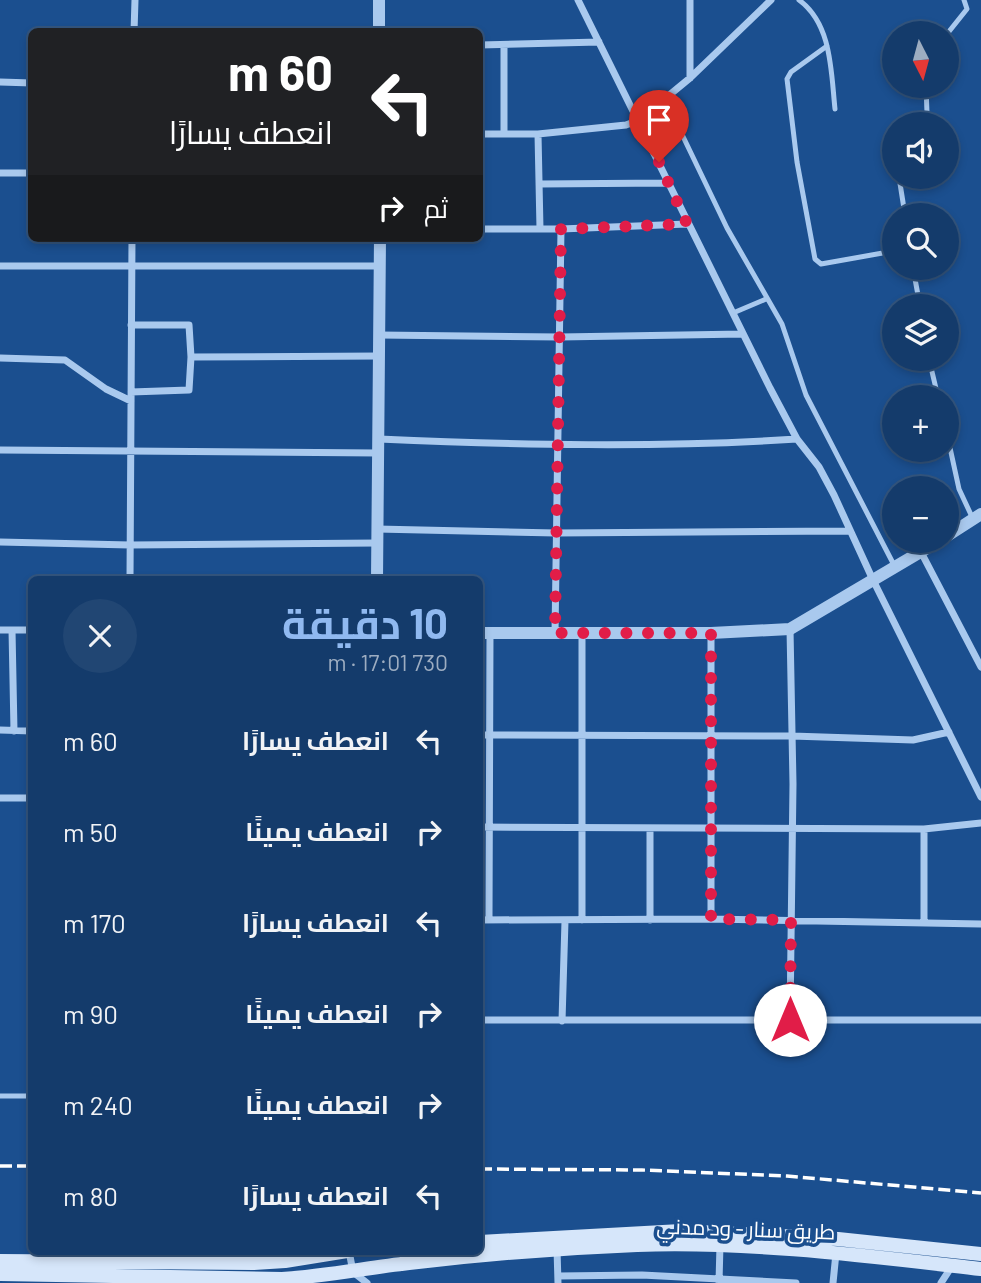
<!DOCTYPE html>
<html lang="ar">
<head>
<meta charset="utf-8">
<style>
	body { margin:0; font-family:Barlow,Cairo,sans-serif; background:#214673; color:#f1f3f6; direction:rtl; height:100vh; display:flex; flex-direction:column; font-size:26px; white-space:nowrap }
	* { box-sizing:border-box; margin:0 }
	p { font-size:23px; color:#9dadc1 }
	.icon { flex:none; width:38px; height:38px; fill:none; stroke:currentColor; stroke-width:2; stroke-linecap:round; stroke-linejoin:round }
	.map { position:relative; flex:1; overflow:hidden; direction:ltr }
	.panel { position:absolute; left:28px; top:576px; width:455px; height:679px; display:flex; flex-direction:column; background:#143b6b; border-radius:10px; box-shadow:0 4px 10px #0003,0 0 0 2px #33557e; direction:rtl }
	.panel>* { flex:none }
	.top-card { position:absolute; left:28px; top:28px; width:455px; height:214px; border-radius:10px; box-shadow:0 4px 10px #0003,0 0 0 2px #33557e; direction:rtl; background:#202124; color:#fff; overflow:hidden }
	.needle { width:46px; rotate:174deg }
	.buttons { position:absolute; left:882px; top:21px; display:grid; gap:14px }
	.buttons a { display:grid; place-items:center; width:77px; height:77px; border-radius:50%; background:#143b6b; box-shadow:0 4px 10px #0003,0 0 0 2px #33557e; font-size:35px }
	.pin { position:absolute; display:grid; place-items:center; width:60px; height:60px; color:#fff; margin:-72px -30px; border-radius:50% 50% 50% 0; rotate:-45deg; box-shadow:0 0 7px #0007 }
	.pin .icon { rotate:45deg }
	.me { position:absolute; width:77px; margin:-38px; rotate:0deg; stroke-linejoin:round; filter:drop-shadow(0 0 5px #0008) }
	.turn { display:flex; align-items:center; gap:24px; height:147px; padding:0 35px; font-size:32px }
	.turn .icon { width:91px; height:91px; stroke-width:2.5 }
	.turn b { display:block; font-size:49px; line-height:60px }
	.then { display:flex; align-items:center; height:66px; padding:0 35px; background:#0003; gap:14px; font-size:26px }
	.round { display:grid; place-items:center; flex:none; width:74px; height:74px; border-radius:37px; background:#214673 }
	.overview { display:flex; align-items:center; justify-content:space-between; height:119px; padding:0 35px }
	h1 { font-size:42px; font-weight:700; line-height:52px; color:#90b9f0 }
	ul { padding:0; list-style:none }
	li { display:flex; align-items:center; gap:21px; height:91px; padding:0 35px }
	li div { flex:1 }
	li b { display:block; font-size:26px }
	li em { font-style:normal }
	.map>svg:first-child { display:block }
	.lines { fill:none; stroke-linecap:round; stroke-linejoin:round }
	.service { stroke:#a9c9ee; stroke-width:5 }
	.minor { stroke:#a9c9ee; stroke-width:7 }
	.tertiary { stroke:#a9c9ee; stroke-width:12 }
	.secondary { stroke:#d6e6fa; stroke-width:14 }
	.rail { stroke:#fff; stroke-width:3.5; stroke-dasharray:12 5; stroke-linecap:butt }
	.route { stroke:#e11d48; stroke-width:12; stroke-dasharray:0 21.6 }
	.labels { text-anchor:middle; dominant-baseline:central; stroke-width:7; stroke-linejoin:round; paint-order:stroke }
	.street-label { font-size:21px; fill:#fff; stroke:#1b4f8f }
</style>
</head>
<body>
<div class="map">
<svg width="981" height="1283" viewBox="0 0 981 1283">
	<rect width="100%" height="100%" fill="#1b4f8f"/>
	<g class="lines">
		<!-- service -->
		<path class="service" d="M 799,0 C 832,24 831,72 835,109
			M 947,34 L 967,9 L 964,0
			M 827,46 L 791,72 L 787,79 L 797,162 L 815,259 L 821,264 L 894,251
			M 665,99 L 727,228 L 782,324 L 806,395 L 895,567
			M 918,124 L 927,113 L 926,86
			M 899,177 L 905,215
			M 913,268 L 920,306
			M 733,313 L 766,299
			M 929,359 L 938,397
			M 947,434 L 959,489 L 973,519
			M 0,1096 L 32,1096"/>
		<!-- minor -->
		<path class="minor" d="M 578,0 L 770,388 L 797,439 L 819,467 L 834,495 L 873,580 L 981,797
			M 134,32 L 135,0
			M 480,45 L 599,42
			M 504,45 L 504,134
			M 690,78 L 690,0
			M 0,82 L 32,83
			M 480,134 L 538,134 L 626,125 L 639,120 L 690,78 L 771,0
			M 538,134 L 540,229
			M 0,173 L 32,173
			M 539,184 L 668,183
			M 480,229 L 561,229 L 687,224
			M 0,266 L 380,266
			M 131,325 L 189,325 L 191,357 L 189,390 L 131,392
			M 379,335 L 560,337 L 743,334
			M 191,357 L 379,356
			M 0,358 L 65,360 L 106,389 L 131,401
			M 379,439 C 518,445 658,448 797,439
			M 0,450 L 378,453
			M 377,529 L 556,533 L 850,531
			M 0,542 L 130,545 L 377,543
			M 921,552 L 981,667
			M 130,579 L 132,238
			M 790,629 L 793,784 L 790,1020
			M 0,630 L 32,630
			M 12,630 L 14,731
			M 555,633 L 561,229
			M 711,633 L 711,919
			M 0,730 L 32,731
			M 480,735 L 792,736 L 913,740 L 949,732
			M 0,798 L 32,798
			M 480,827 L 924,829 L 981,823
			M 480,920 L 711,919 L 981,924
			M 489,920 L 490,633
			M 582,920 L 582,632
			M 650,920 L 650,829
			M 924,923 L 924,829
			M 480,1020 L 981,1020
			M 562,1021 L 565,921
			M 557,1249 L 558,1283
			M 349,1251 L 353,1272 L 367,1283
			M 558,1276 L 642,1275 L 796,1283
			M 719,1282 L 720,1245
			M 833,1283 L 836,1253
			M 941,1283 L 952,1266"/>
		<!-- tertiary -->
		<path class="tertiary" d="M 379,0 L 379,32
			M 947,536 L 981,514
			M 377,579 L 380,238
			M 480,633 L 711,633 L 790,629 L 939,541"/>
		<!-- secondary -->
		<path class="secondary" d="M 480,1242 L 681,1231 L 838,1239 L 981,1254
			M 0,1261 L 254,1263 L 285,1261 L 347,1251
			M 0,1274 L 282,1279 C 325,1276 366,1268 409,1263 C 484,1254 561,1248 637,1245 C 752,1241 867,1256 981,1269"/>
		<!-- rail -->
		<path class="rail" d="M 0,1166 L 32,1166
			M 480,1169 L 642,1170 L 787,1176 L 981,1193"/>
	</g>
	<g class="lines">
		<!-- route -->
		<path class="route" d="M 659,162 L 687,224 L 561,229 L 555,633 L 711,633 L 711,919 L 791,920 L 790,1020"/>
	</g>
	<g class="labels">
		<!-- street labels -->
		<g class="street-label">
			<text transform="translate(746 1228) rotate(2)">طريق سنار - ود مدني</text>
		</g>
	</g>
</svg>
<div class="buttons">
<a><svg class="needle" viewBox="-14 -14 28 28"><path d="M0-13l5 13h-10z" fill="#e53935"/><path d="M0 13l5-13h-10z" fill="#9dadc1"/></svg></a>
<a><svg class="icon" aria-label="sound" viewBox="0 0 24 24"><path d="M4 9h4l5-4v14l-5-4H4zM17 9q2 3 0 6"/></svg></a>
<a><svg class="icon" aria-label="search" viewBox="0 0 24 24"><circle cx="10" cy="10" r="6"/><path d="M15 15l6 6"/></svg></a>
<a><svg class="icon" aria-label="layers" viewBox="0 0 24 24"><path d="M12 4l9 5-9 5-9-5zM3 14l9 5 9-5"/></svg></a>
<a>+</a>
<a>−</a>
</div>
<div class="pin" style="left:659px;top:162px;background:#d93025"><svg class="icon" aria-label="arrive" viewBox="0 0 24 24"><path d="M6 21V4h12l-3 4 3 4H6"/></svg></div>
<svg class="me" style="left:790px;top:1020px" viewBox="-20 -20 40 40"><circle r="19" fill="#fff"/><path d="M0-13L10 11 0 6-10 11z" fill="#e11d48"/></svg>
<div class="top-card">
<div class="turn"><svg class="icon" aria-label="left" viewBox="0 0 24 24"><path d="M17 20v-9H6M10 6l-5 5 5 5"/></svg><div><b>60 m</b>انعطف يسارًا</div></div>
<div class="then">ثم<svg class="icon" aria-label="right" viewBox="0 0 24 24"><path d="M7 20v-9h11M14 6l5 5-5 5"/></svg></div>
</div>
<section class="panel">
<div class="overview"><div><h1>10 دقيقة</h1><p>730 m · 17:01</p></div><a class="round"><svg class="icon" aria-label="close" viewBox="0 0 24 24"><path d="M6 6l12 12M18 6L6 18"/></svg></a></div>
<ul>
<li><svg class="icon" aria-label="left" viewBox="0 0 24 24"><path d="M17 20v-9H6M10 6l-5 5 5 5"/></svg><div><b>انعطف يسارًا</b></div><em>60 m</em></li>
<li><svg class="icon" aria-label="right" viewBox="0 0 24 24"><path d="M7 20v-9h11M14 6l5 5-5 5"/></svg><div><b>انعطف يمينًا</b></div><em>50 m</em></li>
<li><svg class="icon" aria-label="left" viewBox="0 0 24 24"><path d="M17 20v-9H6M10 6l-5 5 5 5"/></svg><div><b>انعطف يسارًا</b></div><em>170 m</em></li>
<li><svg class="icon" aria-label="right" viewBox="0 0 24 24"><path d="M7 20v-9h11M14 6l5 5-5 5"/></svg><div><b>انعطف يمينًا</b></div><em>90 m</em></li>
<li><svg class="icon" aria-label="right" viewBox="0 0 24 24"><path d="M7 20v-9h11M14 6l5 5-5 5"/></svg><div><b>انعطف يمينًا</b></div><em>240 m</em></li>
<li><svg class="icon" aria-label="left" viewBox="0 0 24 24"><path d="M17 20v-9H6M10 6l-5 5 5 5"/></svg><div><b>انعطف يسارًا</b></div><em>80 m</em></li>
</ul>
</section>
</div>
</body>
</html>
